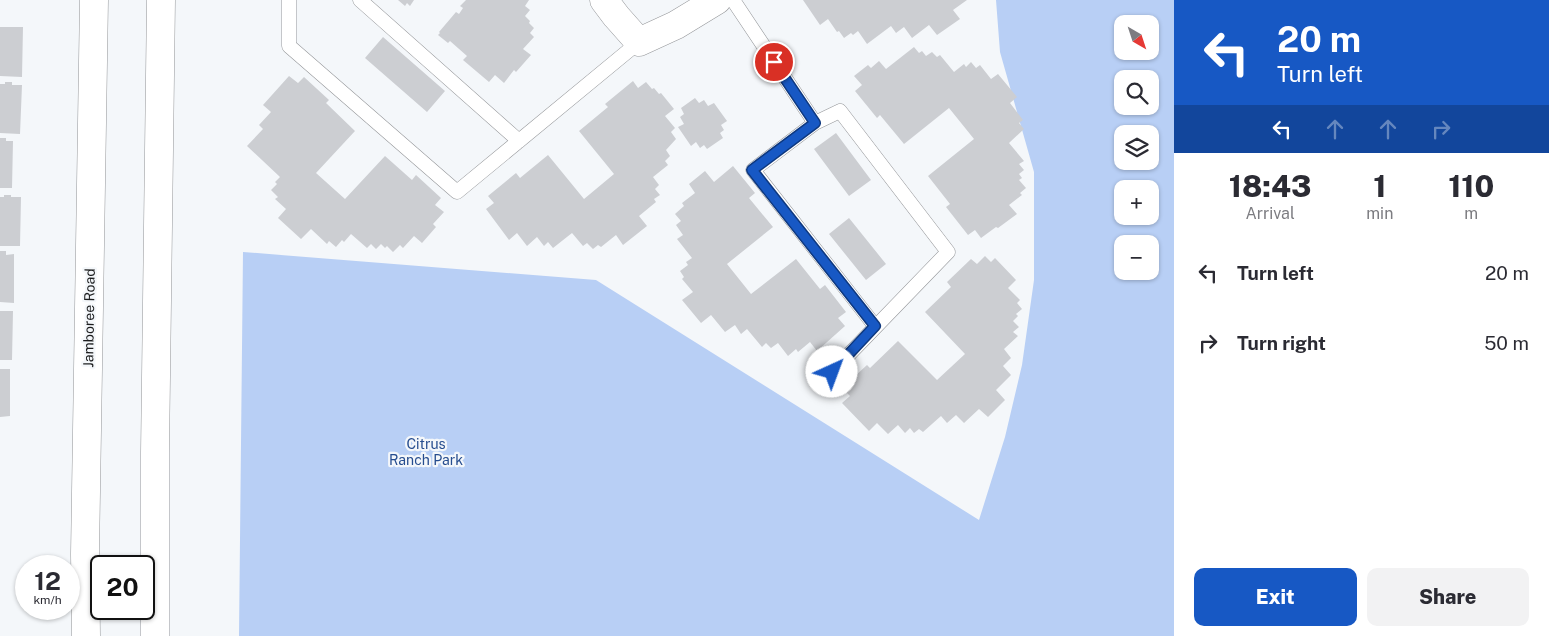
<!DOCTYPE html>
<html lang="en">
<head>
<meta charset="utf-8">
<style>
	body { margin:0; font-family:"Public Sans",sans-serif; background:#f2f2f3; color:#2b2b33; height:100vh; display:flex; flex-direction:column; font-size:19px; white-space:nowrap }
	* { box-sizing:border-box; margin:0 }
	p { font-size:16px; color:#7c7c81 }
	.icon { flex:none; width:28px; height:28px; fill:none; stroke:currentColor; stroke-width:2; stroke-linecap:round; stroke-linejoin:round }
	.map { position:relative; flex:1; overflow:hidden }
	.panel { display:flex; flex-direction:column; background:#fff; width:375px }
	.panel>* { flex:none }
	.hud { background:#1758c4; color:#fff; overflow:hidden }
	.needle { width:32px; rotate:141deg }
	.tools { position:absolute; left:1114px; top:15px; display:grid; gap:10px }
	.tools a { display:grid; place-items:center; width:45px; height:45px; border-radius:10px; background:#fff; box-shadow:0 1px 4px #0004; font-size:25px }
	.speed { position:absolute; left:15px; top:555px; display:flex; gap:10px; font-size:25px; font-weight:700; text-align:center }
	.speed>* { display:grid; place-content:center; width:65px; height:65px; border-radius:50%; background:#fff; box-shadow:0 1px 4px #0004; line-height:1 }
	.speed small { font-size:12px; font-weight:400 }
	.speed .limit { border:2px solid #111; border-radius:8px; background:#fff; color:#111 }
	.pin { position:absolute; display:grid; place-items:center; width:42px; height:42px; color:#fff; margin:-21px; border:2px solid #fff; border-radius:50%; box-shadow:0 1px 5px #0007 }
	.me { position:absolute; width:55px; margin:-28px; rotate:43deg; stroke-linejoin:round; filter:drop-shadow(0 0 4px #0008) }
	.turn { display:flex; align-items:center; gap:18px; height:105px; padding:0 20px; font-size:22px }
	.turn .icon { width:65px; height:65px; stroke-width:2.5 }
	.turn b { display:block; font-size:35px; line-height:42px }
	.lanes { display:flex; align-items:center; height:48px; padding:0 20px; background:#0003; justify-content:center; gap:25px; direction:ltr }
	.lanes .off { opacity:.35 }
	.eta { display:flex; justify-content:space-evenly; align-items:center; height:85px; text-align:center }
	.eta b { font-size:30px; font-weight:800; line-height:35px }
	.action { display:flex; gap:10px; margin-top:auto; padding:10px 20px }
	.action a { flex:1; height:58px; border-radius:10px; background:#1758c4; color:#fff; font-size:20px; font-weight:800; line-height:58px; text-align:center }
	.action a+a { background:#f2f2f3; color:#2b2b33 }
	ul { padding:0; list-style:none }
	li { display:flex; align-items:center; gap:15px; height:70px; padding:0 20px }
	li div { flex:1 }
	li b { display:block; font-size:19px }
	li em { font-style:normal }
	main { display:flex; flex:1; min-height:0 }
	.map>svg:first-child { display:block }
	.green { fill:#b8cff5; fill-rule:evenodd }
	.building { fill:#ccced2 }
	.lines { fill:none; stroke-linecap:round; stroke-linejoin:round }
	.service-casing { stroke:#949699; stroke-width:15 }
	.minor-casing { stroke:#949699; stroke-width:29 }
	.primary-casing { stroke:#949699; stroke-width:29 }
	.service { stroke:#fff; stroke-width:14 }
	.minor { stroke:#fff; stroke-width:28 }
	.primary { stroke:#fff; stroke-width:28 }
	.route-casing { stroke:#0f397f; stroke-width:12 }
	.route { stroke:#1758c4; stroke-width:9 }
	.labels { text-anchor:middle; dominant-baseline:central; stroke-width:4.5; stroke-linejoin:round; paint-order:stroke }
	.street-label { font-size:14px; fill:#1c1d1e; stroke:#f4f7fa }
	.park-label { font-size:14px; fill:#264d8f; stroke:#f4f7fa }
</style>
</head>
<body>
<main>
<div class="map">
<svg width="1174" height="636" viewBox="0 0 1174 636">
	<rect width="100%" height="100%" fill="#f4f7fa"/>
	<!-- green -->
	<path class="green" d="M 996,0 L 1174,0 L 1174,636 L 239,636 L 243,252 L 596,280 L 979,520 L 1005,437 L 1022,365 L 1034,280 L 1034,172 L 1000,52 ZM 1122,24 L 1150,24 L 1150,51 L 1122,51 ZM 1122,79 L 1150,79 L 1150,106 L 1122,106 ZM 1122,134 L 1150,134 L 1150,161 L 1122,161 ZM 1122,189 L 1150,189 L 1150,216 L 1122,216 ZM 1122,244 L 1150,244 L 1150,271 L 1122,271 Z"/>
	<!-- building -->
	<path class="building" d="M 398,0 L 414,0 L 410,6 L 407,3 L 405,6 Z
		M 466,0 L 529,0 L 525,6 L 530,10 L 525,16 L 530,21 L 529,23 L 534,28 L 530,33 L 534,37 L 523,49 L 531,55 L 516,72 L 514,70 L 504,83 L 495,75 L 489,82 L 463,60 L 467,56 L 450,41 L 448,43 L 438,35 L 440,33 L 439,32 L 456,12 L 459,14 L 463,8 L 460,6 Z
		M 803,0 L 967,0 L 953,10 L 960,19 L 937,35 L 929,25 L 912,38 L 904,27 L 896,33 L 891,26 L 867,44 L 858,31 L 853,35 L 851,33 L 844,38 L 839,31 L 837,32 L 828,19 L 820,25 Z
		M 0,27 L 23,27 L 22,77 L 0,76 Z
		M 383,37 L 445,91 L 427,112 L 365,58 Z
		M 914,47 L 919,53 L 922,51 L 926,56 L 932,52 L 937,57 L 940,55 L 954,72 L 964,64 L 966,67 L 971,62 L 976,68 L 980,65 L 991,79 L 998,74 L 1017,97 L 1010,103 L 1023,120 L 1019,123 L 1024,129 L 1009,143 L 1024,161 L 1019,164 L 1024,170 L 1019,174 L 1022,178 L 1019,180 L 1026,188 L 1020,193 L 1022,195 L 1009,205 L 1017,214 L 998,228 L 996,227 L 981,238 L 975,230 L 968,235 L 946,207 L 950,204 L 928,176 L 974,139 L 949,108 L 904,144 L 880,115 L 877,118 L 855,91 L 862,85 L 854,76 L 868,65 L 871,68 L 879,61 L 886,69 Z
		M 289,76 L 298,83 L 304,77 L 329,100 L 326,103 L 355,131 L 316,173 L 345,199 L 385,156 L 412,180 L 416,175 L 441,198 L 435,205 L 444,212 L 433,224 L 436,227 L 422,243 L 414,236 L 403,248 L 400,245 L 393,252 L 387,246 L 385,248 L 381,244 L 376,249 L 371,244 L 367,248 L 351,234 L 344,242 L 342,240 L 336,247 L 329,241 L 327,244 L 311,229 L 301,239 L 278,218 L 286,209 L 275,199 L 278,197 L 271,190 L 277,184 L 275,182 L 280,177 L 247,146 L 263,129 L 259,125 L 271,112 L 263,105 Z
		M 633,81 L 638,88 L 646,82 L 652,89 L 654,88 L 659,94 L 661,93 L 674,109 L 665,116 L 675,128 L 671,132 L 676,139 L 666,150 L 670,156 L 665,161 L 668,165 L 653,177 L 659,185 L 655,189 L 660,195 L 654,199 L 656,202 L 639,216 L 647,226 L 623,245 L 616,235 L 601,247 L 598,245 L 593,249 L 587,243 L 583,246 L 572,233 L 553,248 L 548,242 L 544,246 L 537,237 L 527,246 L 517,233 L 509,240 L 486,209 L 494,203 L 488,196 L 516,173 L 520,178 L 548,155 L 584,199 L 614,174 L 579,131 L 608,107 L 605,104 Z
		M 5,82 L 12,82 L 12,85 L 22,85 L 20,134 L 0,133 L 0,84 L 5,84 Z
		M 695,98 L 699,103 L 704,100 L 708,106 L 714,103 L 727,121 L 721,125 L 724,130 L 720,133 L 723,138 L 707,149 L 704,145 L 700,148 L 696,142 L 691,146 L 678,127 L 684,124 L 680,117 L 684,114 L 681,108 Z
		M 836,133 L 871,180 L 849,196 L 814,149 Z
		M 0,138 L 6,138 L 6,141 L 13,141 L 12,188 L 0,188 Z
		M 733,166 L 755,193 L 749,198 L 773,227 L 727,264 L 751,294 L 796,259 L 820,289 L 825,285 L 846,312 L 838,318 L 845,326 L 817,351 L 810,342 L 798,352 L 796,349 L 788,356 L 778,343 L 771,348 L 766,343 L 762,347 L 747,329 L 741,334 L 735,325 L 725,332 L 711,315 L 701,323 L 682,300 L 693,292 L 682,279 L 684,277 L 680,271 L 688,265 L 686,262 L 692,258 L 677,239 L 683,235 L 676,225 L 681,221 L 675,214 L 684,206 L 682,203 L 695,193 L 689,184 L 705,171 L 714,182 Z
		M 4,195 L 11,195 L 11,197 L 21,197 L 20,246 L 0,246 L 0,197 L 4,197 Z
		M 849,218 L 886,264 L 866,280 L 829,234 Z
		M 0,251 L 6,251 L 6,255 L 14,254 L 14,303 L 0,302 Z
		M 985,256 L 991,262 L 995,258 L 1016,280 L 1008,288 L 1020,300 L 1017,303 L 1022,309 L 1016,314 L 1018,316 L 1013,321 L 1019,327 L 1013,332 L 1018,336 L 1004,349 L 1011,358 L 1003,366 L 1011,375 L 996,390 L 1005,400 L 988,417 L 979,409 L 964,423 L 956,415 L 947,423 L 941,416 L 923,432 L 919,429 L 914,433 L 910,428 L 905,433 L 898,425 L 888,434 L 877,423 L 869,431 L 842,403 L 850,396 L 842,388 L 867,365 L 870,368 L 898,341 L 937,380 L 965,354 L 925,312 L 951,287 L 947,282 L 971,259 L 977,264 Z
		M 0,311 L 13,311 L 12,360 L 0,360 Z
		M 0,369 L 10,369 L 10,416 L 0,417 Z"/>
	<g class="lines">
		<!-- service casing -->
		<g class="service-casing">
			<path id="service" d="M 289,0 L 289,46 L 457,192 L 639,42
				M 360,0 L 519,141
				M 733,0 L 815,123 L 840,111 L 948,252 L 831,373
				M 815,123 L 753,170 L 875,326"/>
		</g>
		<!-- minor casing -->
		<g class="minor-casing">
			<path id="minor" d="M 604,0 L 616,16 L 639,42 L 676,25 L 717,0"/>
		</g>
		<!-- primary casing -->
		<g class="primary-casing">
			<path id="primary" d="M 86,636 L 85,554 L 94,0
				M 155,636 L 155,452 L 161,0"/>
		</g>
		<!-- service -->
		<use href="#service" class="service"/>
		<!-- minor -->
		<use href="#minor" class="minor"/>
		<!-- primary -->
		<use href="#primary" class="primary"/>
	</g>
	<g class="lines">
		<!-- route casing -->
		<g class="route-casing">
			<path id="route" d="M 774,62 L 815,123 L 752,170 L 875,326 L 832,372"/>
		</g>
		<!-- route -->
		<use href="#route" class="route"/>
	</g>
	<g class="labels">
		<!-- street labels -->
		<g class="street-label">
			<text transform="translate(89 318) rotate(-89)">Jamboree Road</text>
		</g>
		<!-- park labels -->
		<g class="park-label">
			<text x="426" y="444">Citrus<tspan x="426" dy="16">Ranch Park</tspan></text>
		</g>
	</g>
</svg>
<div class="tools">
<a><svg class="needle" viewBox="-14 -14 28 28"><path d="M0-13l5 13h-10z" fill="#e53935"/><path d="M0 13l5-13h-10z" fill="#7c7c81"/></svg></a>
<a><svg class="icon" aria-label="search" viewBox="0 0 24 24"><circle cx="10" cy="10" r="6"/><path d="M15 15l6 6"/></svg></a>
<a><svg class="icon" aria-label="layers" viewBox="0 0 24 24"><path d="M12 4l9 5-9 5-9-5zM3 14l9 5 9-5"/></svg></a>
<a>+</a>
<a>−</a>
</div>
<div class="speed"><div>12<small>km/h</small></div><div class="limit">20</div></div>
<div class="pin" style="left:774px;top:62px;background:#d93025"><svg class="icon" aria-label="arrive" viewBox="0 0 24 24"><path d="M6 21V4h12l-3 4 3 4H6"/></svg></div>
<svg class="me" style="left:832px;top:372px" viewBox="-20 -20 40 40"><circle r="19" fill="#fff"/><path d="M0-13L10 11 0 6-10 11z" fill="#1758c4"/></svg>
</div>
<section class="panel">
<div class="hud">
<div class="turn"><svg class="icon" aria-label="left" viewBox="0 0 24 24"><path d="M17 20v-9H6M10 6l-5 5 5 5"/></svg><div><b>20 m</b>Turn left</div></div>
<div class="lanes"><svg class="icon" aria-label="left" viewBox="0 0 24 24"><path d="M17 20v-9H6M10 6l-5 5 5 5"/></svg><svg class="icon off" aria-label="ahead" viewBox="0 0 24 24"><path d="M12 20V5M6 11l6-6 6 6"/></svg><svg class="icon off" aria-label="ahead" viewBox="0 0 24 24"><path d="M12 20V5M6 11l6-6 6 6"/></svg><svg class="icon off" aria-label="right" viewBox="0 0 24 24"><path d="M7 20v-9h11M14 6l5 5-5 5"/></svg></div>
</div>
<div class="eta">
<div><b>18:43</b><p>Arrival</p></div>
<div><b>1</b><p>min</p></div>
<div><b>110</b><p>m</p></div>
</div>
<ul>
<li><svg class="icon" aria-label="left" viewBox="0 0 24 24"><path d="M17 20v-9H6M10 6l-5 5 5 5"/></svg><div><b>Turn left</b></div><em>20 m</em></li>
<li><svg class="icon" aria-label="right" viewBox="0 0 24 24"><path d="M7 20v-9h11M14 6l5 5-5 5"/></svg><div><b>Turn right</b></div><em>50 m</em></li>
</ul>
<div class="action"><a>Exit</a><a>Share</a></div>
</section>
</main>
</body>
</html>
